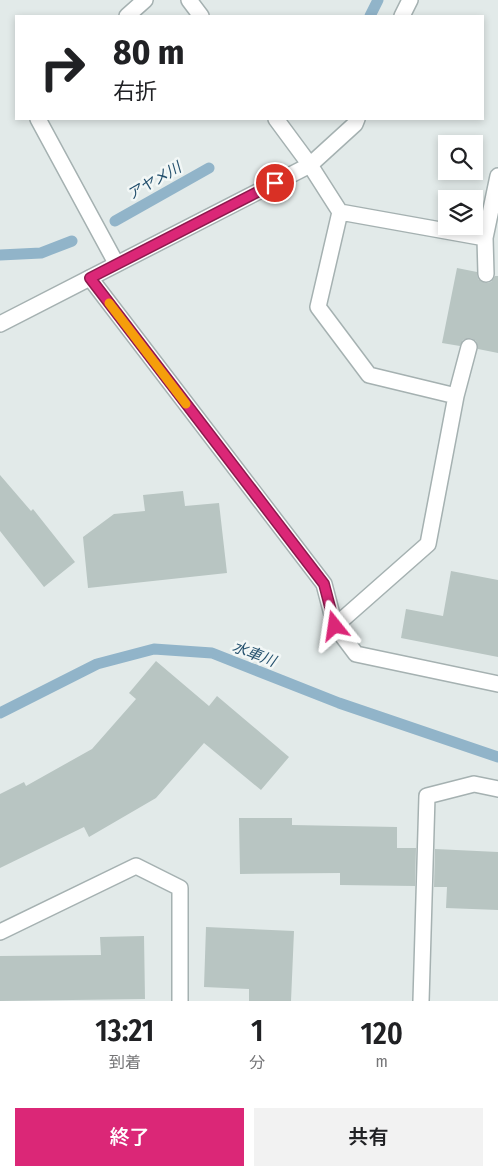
<!DOCTYPE html>
<html lang="ja">
<head>
<meta charset="utf-8">
<style>
	body { margin:0; font-family:"Fira Sans Condensed","Noto Sans JP",sans-serif; background:#f2f2f2; color:#202124; height:100vh; display:flex; flex-direction:column; font-size:19px; white-space:nowrap }
	* { box-sizing:border-box; margin:0 }
	p { font-size:16px; color:#757577 }
	.icon { flex:none; width:28px; height:28px; fill:none; stroke:currentColor; stroke-width:2; stroke-linecap:round; stroke-linejoin:round }
	.map { position:relative; height:1001px; overflow:hidden }
	.sheet { display:flex; flex-direction:column; background:#fff; flex:1 }
	.sheet>* { flex:none }
	.hud { position:absolute; left:15px; top:15px; width:469px; height:105px; border-radius:0px; box-shadow:0 2px 8px #0003; background:#fff; color:#202124; overflow:hidden }
	.buttons { position:absolute; left:438px; top:135px; display:grid; gap:10px }
	.buttons a { display:grid; place-items:center; width:45px; height:45px; border-radius:0px; background:#fff; box-shadow:0 2px 8px #0003; font-size:25px }
	.pin { position:absolute; display:grid; place-items:center; width:42px; height:42px; color:#fff; margin:-21px; border:2px solid #fff; border-radius:50%; box-shadow:0 1px 5px #0007 }
	.me { position:absolute; width:55px; margin:-28px; rotate:345deg; stroke-linejoin:round; filter:drop-shadow(0 0 4px #0008) }
	.turn { display:flex; align-items:center; gap:18px; height:105px; padding:0 15px; font-size:22px }
	.turn .icon { width:65px; height:65px; stroke-width:2.5 }
	.turn b { display:block; font-size:35px; line-height:42px }
	.eta { display:flex; justify-content:space-evenly; align-items:center; height:85px; text-align:center }
	.eta b { font-size:30px; font-weight:600; line-height:35px }
	.action { display:flex; gap:10px; margin-top:auto; padding:10px 15px }
	.action a { flex:1; height:58px; border-radius:0px; background:#db2777; color:#fff; font-size:20px; font-weight:600; line-height:58px; text-align:center }
	.action a+a { background:#f2f2f2; color:#202124 }
	.map>svg:first-child { display:block }
	.lines { fill:none; stroke-linecap:round; stroke-linejoin:round }
	.stream { stroke:#91b4c9; stroke-width:11 }
	.building { fill:#b8c5c2 }
	.service-casing { stroke:#a5b1b1; stroke-width:18 }
	.minor-casing { stroke:#a5b1b1; stroke-width:18 }
	.service { stroke:#fff; stroke-width:15 }
	.minor { stroke:#fff; stroke-width:15 }
	.route-casing { stroke:#8e194d; stroke-width:12 }
	.route { stroke:#db2777; stroke-width:9 }
	.slow { stroke:#f59e0b; stroke-width:9 }
	.labels { text-anchor:middle; dominant-baseline:central; stroke-width:5; stroke-linejoin:round; paint-order:stroke }
	.water-label { font-size:15px; font-style:italic; fill:#25516e; stroke:#f2f7f6 }
</style>
</head>
<body>
<div class="map">
<svg width="498" height="1001" viewBox="0 0 498 1001">
	<rect width="100%" height="100%" fill="#e2eae9"/>
	<g class="lines">
		<!-- stream -->
		<path class="stream" d="M 370,16 L 378,0
			M 115,221 L 209,168
			M 0,255 L 41,253 L 72,241
			M 0,713 L 97,664 L 154,649 L 212,653 L 339,703 L 498,757"/>
	</g>
	<!-- building -->
	<path class="building" d="M 457,268 L 477,272 L 478,279 L 486,283 L 491,282 L 495,276 L 498,276 L 498,353 L 478,349 L 476,341 L 471,338 L 463,340 L 460,346 L 442,343 Z
		M 0,475 L 31,511 L 33,509 L 75,562 L 44,587 L 0,531 Z
		M 183,491 L 185,506 L 219,503 L 227,573 L 88,588 L 83,537 L 114,514 L 145,511 L 143,495 Z
		M 451,571 L 498,580 L 498,657 L 401,638 L 406,609 L 443,616 Z
		M 156,661 L 209,706 L 217,696 L 289,757 L 261,790 L 204,743 L 156,798 L 89,837 L 84,827 L 0,868 L 0,794 L 24,782 L 26,786 L 92,749 L 136,699 L 129,693 Z
		M 239,818 L 292,818 L 292,825 L 397,827 L 397,848 L 416,848 L 415,886 L 340,885 L 340,873 L 240,874 Z
		M 435,849 L 498,852 L 498,910 L 446,908 L 447,887 L 434,887 Z
		M 206,927 L 294,931 L 291,1001 L 249,1001 L 249,989 L 204,987 Z
		M 144,936 L 145,999 L 0,1001 L 0,956 L 101,955 L 100,937 Z"/>
	<g class="lines">
		<!-- service casing -->
		<g class="service-casing">
			<path id="service" d="M 127,16 L 145,0
				M 38,119 L 116,263
				M 310,165 L 340,212 L 485,238
				M 340,212 L 318,307 L 369,375 L 456,396 L 469,347
				M 486,274 L 485,238 L 498,176
				M 90,278 L 324,584 L 335,626 L 356,654 L 498,684
				M 335,626 L 428,544 L 456,396"/>
		</g>
		<!-- minor casing -->
		<g class="minor-casing">
			<path id="minor" d="M 189,0 L 201,16
				M 402,16 L 410,0
				M 276,119 L 310,165
				M 0,324 L 310,165 L 355,124 L 357,119
				M 0,932 L 136,866 L 180,888 L 180,1001
				M 421,1001 L 427,796 L 474,784 L 498,789"/>
		</g>
		<!-- service -->
		<use href="#service" class="service"/>
		<!-- minor -->
		<use href="#minor" class="minor"/>
	</g>
	<g class="lines">
		<!-- route casing -->
		<g class="route-casing">
			<path id="route" d="M 275,183 L 90,278 L 324,584 L 335,626"/>
		</g>
		<!-- route -->
		<use href="#route" class="route"/>
		<!-- slow -->
		<path class="slow" d="M 109,303 L 186,404"/>
	</g>
	<g class="labels">
		<!-- water labels -->
		<g class="water-label">
			<text transform="translate(154 181) rotate(-30)">アヤメ川</text>
			<text transform="translate(254 654) rotate(21)">水車川</text>
		</g>
	</g>
</svg>
<div class="buttons">
<a><svg class="icon" aria-label="search" viewBox="0 0 24 24"><circle cx="10" cy="10" r="6"/><path d="M15 15l6 6"/></svg></a>
<a><svg class="icon" aria-label="layers" viewBox="0 0 24 24"><path d="M12 4l9 5-9 5-9-5zM3 14l9 5 9-5"/></svg></a>
</div>
<div class="pin" style="left:275px;top:183px;background:#d93025"><svg class="icon" aria-label="arrive" viewBox="0 0 24 24"><path d="M6 21V4h12l-3 4 3 4H6"/></svg></div>
<svg class="me" style="left:335px;top:626px" viewBox="-20 -20 40 40"><path d="M0-17L14 15 0 8-14 15z" fill="#db2777" stroke="#fff" stroke-width="4"/></svg>
<div class="hud">
<div class="turn"><svg class="icon" aria-label="right" viewBox="0 0 24 24"><path d="M7 20v-9h11M14 6l5 5-5 5"/></svg><div><b>80 m</b>右折</div></div>
</div>
</div>
<section class="sheet">
<div class="eta">
<div><b>13:21</b><p>到着</p></div>
<div><b>1</b><p>分</p></div>
<div><b>120</b><p>m</p></div>
</div>
<div class="action"><a>終了</a><a>共有</a></div>
</section>
</body>
</html>
